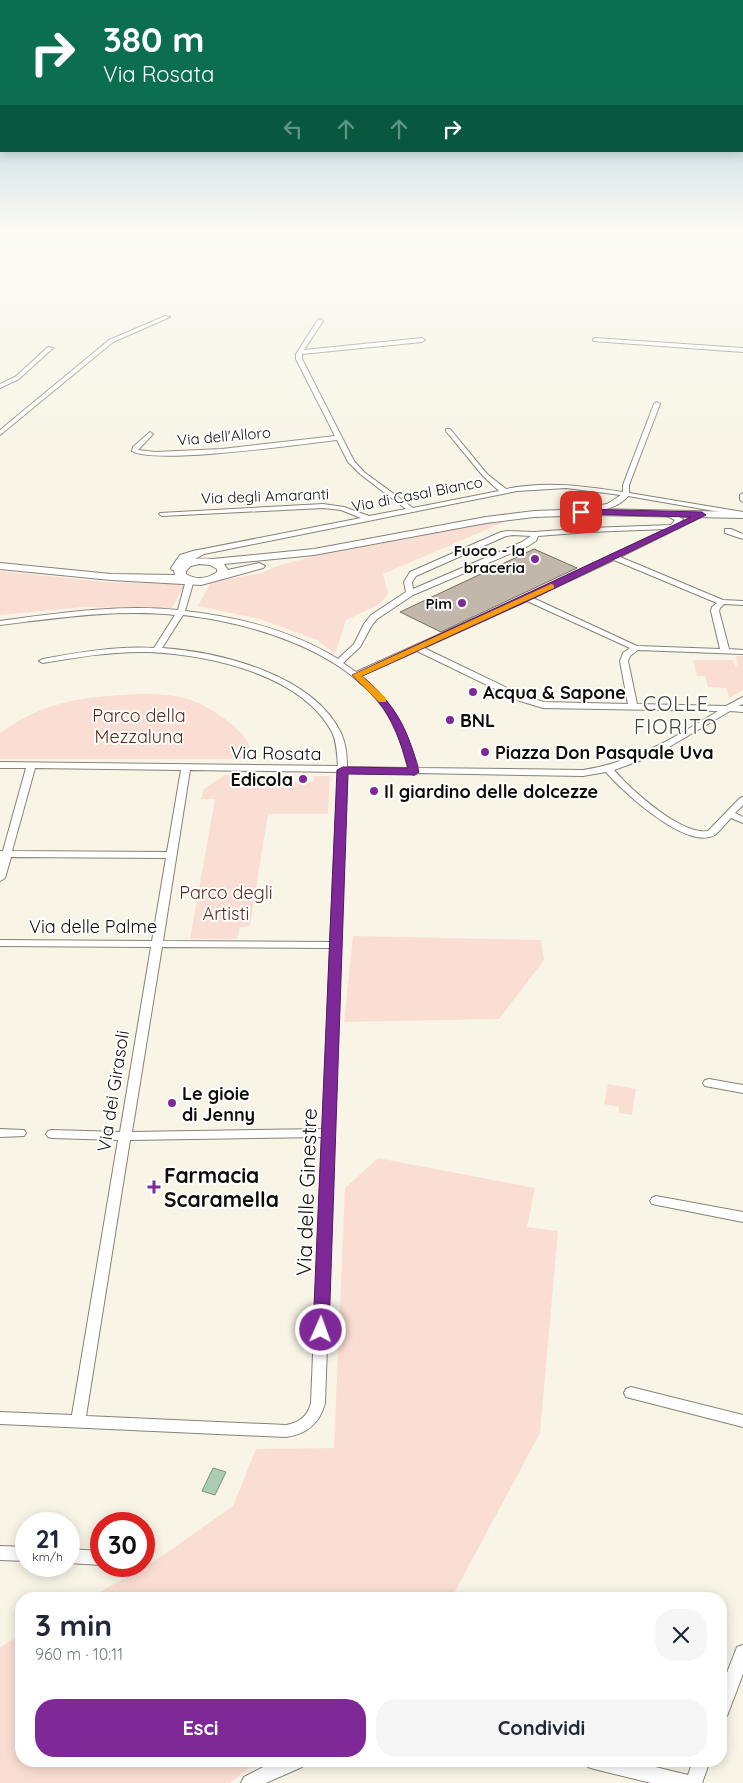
<!DOCTYPE html>
<html lang="it">
<head>
<meta charset="utf-8">
<style>
	body { margin:0; font-family:Quicksand,sans-serif; background:#f6f6f7; color:#1f2937; height:100vh; display:flex; flex-direction:column; font-size:19px; white-space:nowrap }
	* { box-sizing:border-box; margin:0 }
	p { font-size:16px; color:#747a83 }
	.icon { flex:none; width:28px; height:28px; fill:none; stroke:currentColor; stroke-width:2; stroke-linecap:round; stroke-linejoin:round }
	.map { position:relative; flex:1; overflow:hidden }
	.sheet { position:absolute; left:15px; top:1592px; width:712px; height:175px; display:flex; flex-direction:column; background:#fff; border-radius:20px; box-shadow:0 2px 12px #0003 }
	.sheet>* { flex:none }
	.top-card { position:absolute; left:0px; top:0px; width:744px; height:152px; box-shadow:0 2px 12px #0003; background:#0b6e4f; color:#fff; overflow:hidden }
	.speed { position:absolute; left:15px; top:1512px; display:flex; gap:10px; font-size:25px; font-weight:700; text-align:center }
	.speed>* { display:grid; place-content:center; width:65px; height:65px; border-radius:50%; background:#fff; box-shadow:0 2px 12px #0003; line-height:1 }
	.speed small { font-size:12px; font-weight:400 }
	.speed .limit { border:8px solid #d22; background:#fff; color:#111 }
	.pin { position:absolute; display:grid; place-items:center; width:42px; height:42px; color:#fff; margin:-21px; border-radius:10px; box-shadow:0 2px 8px #0006 }
	.me { position:absolute; width:55px; margin:-28px; rotate:2deg; stroke-linejoin:round; filter:drop-shadow(0 0 4px #0008) }
	.turn { display:flex; align-items:center; gap:18px; height:105px; padding:0 20px; font-size:22px }
	.turn .icon { width:65px; height:65px; stroke-width:2.5 }
	.turn b { display:block; font-size:35px; line-height:42px }
	.lanes { display:flex; align-items:center; height:48px; padding:0 20px; background:#0003; justify-content:center; gap:25px; direction:ltr }
	.lanes .off { opacity:.35 }
	.round { display:grid; place-items:center; flex:none; width:52px; height:52px; border-radius:20px; background:#f6f6f7 }
	.headline { display:flex; align-items:center; justify-content:space-between; height:85px; padding:0 20px }
	h1 { font-size:30px; font-weight:800; line-height:38px }
	.primary-button { display:flex; gap:10px; margin-top:auto; padding:10px 20px }
	.primary-button a { flex:1; height:58px; border-radius:20px; background:#7f2998; color:#fff; font-size:20px; font-weight:800; line-height:58px; text-align:center }
	.primary-button a+a { background:#f6f6f7; color:#1f2937 }
	.map>svg:first-child { display:block }
	.green { fill:#fbded3 }
	.water { fill:#adccb4; stroke:#7d9280 }
	.building { fill:#c1b7ab; stroke:#796f65 }
	.lines { fill:none; stroke-linecap:round; stroke-linejoin:round }
	.street-casing { stroke:#868376; stroke-width:2 }
	.secondary-casing { stroke:#868376; stroke-width:2 }
	.street { fill:#fff; fill-rule:evenodd }
	.secondary { fill:#fff; fill-rule:evenodd }
	.route { fill:#7f2998; stroke:#531b63 }
	.slow { fill:#f59e0b }
	.poi-dot { fill:#7f2998; stroke:#fff; stroke-width:2 }
	.labels { text-anchor:middle; dominant-baseline:central; stroke-width:4; stroke-linejoin:round; paint-order:stroke }
	.far-street-label { font-size:15px; fill:#0d0c07; stroke:#fff }
	.far-poi-label { font-size:15px; font-weight:bold; fill:#0d0c07; stroke:#fff; text-anchor:end }
	.poi-label { font-size:18px; font-weight:bold; fill:#0d0c07; stroke:#fff; text-anchor:start }
	.park-label { font-size:18px; fill:#5b2a17; stroke:#fff }
	.street-label { font-size:18px; fill:#0d0c07; stroke:#fff }
	.quarter-label { font-size:20px; letter-spacing:1px; fill:#454236; stroke:#fff }
	.near-poi-label { font-size:21px; font-weight:bold; fill:#0d0c07; stroke:#fff; text-anchor:start }
	.near-street-label { font-size:21px; fill:#0d0c07; stroke:#fff }
</style>
</head>
<body>
<div class="map">
<svg width="743" height="1783" viewBox="0 0 743 1783">
	<rect width="100%" height="100%" fill="#f8f5e6"/>
	<!-- green -->
	<path class="green" d="M 511,519 L 383,574 L 388,594 L 380,604 L 346,620 L 335,654 L 317,640 L 260,619 L 198,606 L 211,582 L 261,573 L 280,565 L 319,555 Z
		M 2,571 L 104,582 L 185,584 L 172,608 L 83,607 L 0,615 L 0,572 Z
		M 736,656 L 743,656 L 743,690 L 729,698 L 727,688 L 708,687 L 705,676 L 697,676 L 693,660 L 733,660 L 735,666 L 738,667 Z
		M 138,694 C 154,694 169,694 185,698 C 204,703 239,725 248,743 C 250,748 250,754 251,759 L 0,759 L 0,733 C 46,700 83,697 138,694 Z
		M 225,775 L 293,775 L 294,782 L 313,782 L 314,776 L 330,776 L 328,814 L 268,814 L 250,926 L 240,927 L 237,939 L 190,939 L 215,799 L 201,799 L 204,789 Z
		M 353,936 L 541,940 L 544,960 L 499,1019 L 344,1022 Z
		M 608,1084 L 636,1089 L 632,1115 L 619,1113 L 619,1107 L 604,1104 Z
		M 378,1158 L 535,1188 L 527,1227 L 558,1231 L 540,1433 L 451,1599 L 87,1599 L 155,1561 L 233,1506 L 256,1449 L 334,1448 L 345,1188 Z
		M 21,1635 L 21,1761 L 258,1761 L 230,1783 L 0,1783 L 0,1647 Z"/>
	<!-- water -->
	<path class="water" d="M 213,1468 L 226,1472 L 215,1495 L 202,1491 Z"/>
	<!-- building -->
	<path class="building" d="M 534,549 L 577,568 L 441,632 L 400,612 Z"/>
	<g class="lines">
		<!-- street casing -->
		<g class="street-casing">
			<path id="street" d="M 165,316 L 170,317 L 113,342 L 0,435 L 0,430 L 109,340 Z
				M 320,319 L 323,321 L 304,350 L 422,338 L 425,340 L 422,342 L 302,354 L 302,359 L 354,461 L 364,472 L 413,508 L 499,491 L 483,476 L 446,431 L 446,429 L 450,429 L 487,474 L 506,489 C 547,481 582,486 623,492 L 623,485 L 654,404 L 657,402 L 660,404 L 629,485 L 629,493 L 743,512 L 743,516 L 628,496 C 615,512 591,511 573,513 L 571,512 L 571,510 L 607,504 L 621,495 L 566,488 L 517,491 L 204,554 L 195,559 L 190,566 L 187,566 L 183,564 L 188,558 L 178,570 L 172,570 L 171,568 L 180,555 L 193,551 L 361,518 L 341,510 L 323,508 L 162,516 L 159,514 L 160,513 L 323,504 L 344,507 L 369,516 L 406,509 L 360,474 L 348,462 L 337,440 C 302,444 155,465 132,451 L 133,447 L 150,432 L 153,434 L 138,450 L 155,452 L 222,449 L 335,436 L 296,359 L 296,354 L 317,321 Z
				M 595,338 L 743,348 L 743,352 L 593,341 L 593,339 Z
				M 48,347 L 53,348 L 19,379 L 0,388 L 0,384 L 15,377 Z
				M 743,493 L 743,502 L 740,500 L 740,495 Z
				M 665,511 L 681,518 L 683,519 L 680,523 L 700,514 L 705,515 L 620,557 L 723,600 L 743,601 L 743,605 L 724,604 L 720,608 L 719,611 L 729,649 L 743,650 L 743,654 L 638,650 L 630,656 L 628,661 L 637,704 L 726,706 L 743,697 L 743,704 L 738,706 L 743,706 L 743,712 L 730,711 L 669,747 L 650,757 L 614,770 C 630,789 682,836 708,831 L 740,798 L 743,797 L 743,805 L 735,813 L 743,817 L 743,823 L 731,818 C 726,823 720,831 715,835 C 687,851 623,792 606,772 L 583,776 L 418,773 L 414,775 L 410,773 L 347,772 L 325,1403 C 320,1423 307,1434 286,1437 L 0,1424 L 0,1412 L 72,1415 L 118,1140 L 52,1138 L 48,1137 L 46,1134 L 48,1131 L 52,1130 L 120,1132 L 151,947 L 0,946 L 0,940 L 152,941 L 166,858 L 11,857 L 5,878 L 0,881 L 0,851 L 3,851 L 26,768 L 0,768 L 0,762 L 338,766 C 337,755 337,742 332,732 C 301,674 209,655 149,652 C 114,651 78,657 43,663 L 39,661 L 43,659 C 80,652 117,646 154,648 L 175,615 C 117,609 57,618 0,625 L 0,621 C 58,613 119,604 178,610 L 186,580 L 190,578 L 194,580 L 185,611 C 239,617 291,630 338,659 L 354,644 L 364,624 L 371,615 L 406,592 L 404,582 L 410,572 L 501,532 L 508,531 L 534,532 L 589,528 L 671,525 L 675,520 L 663,514 L 663,512 ZM 666,529 L 524,596 L 356,672 L 343,663 L 360,647 L 372,625 L 377,619 L 413,595 L 528,546 L 536,541 L 538,536 L 589,532 ZM 513,535 L 531,536 L 522,542 L 413,589 L 412,582 L 416,576 L 506,536 ZM 614,560 L 717,603 L 712,607 L 711,611 L 720,649 L 637,646 L 533,598 ZM 527,601 L 630,648 L 623,653 L 620,661 L 628,704 L 544,702 L 526,697 L 424,648 ZM 183,615 C 251,623 342,649 384,709 C 396,727 403,747 408,768 L 347,767 C 347,756 346,744 341,733 C 313,675 221,652 162,648 ZM 417,651 L 520,701 L 543,708 L 718,711 C 674,738 635,762 583,770 L 418,768 C 408,732 391,699 361,676 ZM 35,768 L 181,770 L 167,852 L 12,851 ZM 190,770 L 338,772 L 330,942 L 163,941 ZM 162,947 L 330,948 L 323,1129 L 132,1132 ZM 322,1137 L 311,1403 C 308,1416 299,1423 286,1425 L 86,1416 L 130,1140 Z
				M 725,529 L 731,529 L 743,534 L 743,539 L 725,533 Z
				M 709,1079 L 743,1085 L 743,1093 L 705,1086 L 703,1083 L 705,1080 Z
				M 0,1129 L 24,1130 L 26,1133 L 24,1136 L 0,1137 Z
				M 656,1196 L 743,1212 L 743,1222 L 652,1204 L 650,1201 L 652,1198 Z
				M 631,1387 L 743,1415 L 743,1427 L 626,1397 L 624,1393 L 626,1389 Z
				M 0,1546 L 26,1547 L 26,1561 L 0,1560 Z
				M 69,1549 L 101,1551 L 101,1565 L 69,1563 Z
				M 743,1645 L 743,1674 L 727,1716 L 721,1718 L 721,1688 L 737,1647 Z
				M 275,1761 L 304,1761 L 302,1767 L 266,1783 L 241,1783 L 244,1777 Z
				M 586,1761 L 631,1761 L 688,1775 L 693,1761 L 710,1761 L 702,1783 L 651,1783 L 594,1769 L 588,1767 Z"/>
		</g>
		<!-- secondary casing -->
		<g class="secondary-casing">
			<path id="secondary" d="M 593,509 L 743,512 L 743,518 L 593,515 L 534,517 L 486,523 L 314,555 L 224,564 L 228,570 L 259,563 L 265,566 L 263,568 L 201,585 L 111,580 L 0,569 L 0,563 L 111,574 L 175,575 L 174,570 C 184,558 198,558 212,559 L 314,549 L 486,517 L 534,511 ZM 199,564 L 210,565 L 217,569 L 217,572 C 207,579 196,580 186,574 L 186,571 L 191,566 Z"/>
		</g>
		<!-- street -->
		<use href="#street" class="street"/>
		<!-- secondary -->
		<use href="#secondary" class="secondary"/>
	</g>
	<!-- sky -->
	<linearGradient id="sky" x2="0" y2="1"><stop stop-color="#90bed3"/><stop offset="0.48" stop-color="#fcfaf4"/><stop offset="1" stop-color="#fcfaf4" stop-opacity="0"/></linearGradient>
	<rect width="743" height="478" fill="url(#sky)"/>
	<!-- route -->
	<path class="route" d="M 581,509 L 702,512 L 706,515 L 530,600 L 362,676 C 397,707 407,727 419,772 L 414,775 L 348,774 L 329,1330 L 326,1334 L 321,1336 L 316,1334 L 313,1330 L 337,770 L 343,767 L 408,768 C 401,743 394,720 377,700 C 370,691 359,684 352,675 L 691,517 L 578,514 L 577,512 Z"/>
	<!-- slow -->
	<path class="slow" d="M 551,584 L 554,585 L 554,588 L 362,676 L 386,698 L 386,702 L 379,702 L 352,675 Z"/>
	<!-- markers -->
	<g class="poi-dot">
		<circle cx="535" cy="559" r="5"/>
		<circle cx="462" cy="603" r="5"/>
		<circle cx="473" cy="692" r="5"/>
		<circle cx="450" cy="720" r="5"/>
		<circle cx="485" cy="752" r="5"/>
		<circle cx="303" cy="779" r="5"/>
		<circle cx="374" cy="791" r="5"/>
		<circle cx="172" cy="1103" r="5"/>
		<path d="M151.5 1179.5h5v5h5v5h-5v5h-5v-5h-5v-5h5z"/>
	</g>
	<g class="labels">
		<!-- far-street labels -->
		<g class="far-street-label">
			<text transform="translate(224 436) rotate(-5)">Via dell'Alloro</text>
			<text transform="translate(417 494) rotate(-11)">Via di Casal Bianco</text>
			<text transform="translate(265 496) rotate(-2)">Via degli Amaranti</text>
		</g>
		<!-- far-poi labels -->
		<g class="far-poi-label">
			<text x="525" y="550">Fuoco - la<tspan x="525" dy="17">braceria</tspan></text>
			<text x="452" y="603">Pim</text>
		</g>
		<!-- poi labels -->
		<g class="poi-label">
			<text x="483" y="692">Acqua &amp; Sapone</text>
			<text x="460" y="720">BNL</text>
			<text x="495" y="752">Piazza Don Pasquale Uva</text>
			<text x="293" y="779" text-anchor="end">Edicola</text>
			<text x="384" y="791">Il giardino delle dolcezze</text>
			<text x="182" y="1093">Le gioie<tspan x="182" dy="21">di Jenny</tspan></text>
		</g>
		<!-- park labels -->
		<g class="park-label">
			<text x="139" y="715">Parco della<tspan x="139" dy="21">Mezzaluna</tspan></text>
			<text x="226" y="892">Parco degli<tspan x="226" dy="21">Artisti</tspan></text>
		</g>
		<!-- street labels -->
		<g class="street-label">
			<text transform="translate(276 753) rotate(1)">Via Rosata</text>
			<text x="93" y="926">Via delle Palme</text>
			<text transform="translate(113 1091) rotate(-81)">Via dei Girasoli</text>
		</g>
		<!-- quarter labels -->
		<g class="quarter-label">
			<text x="676" y="703">COLLE<tspan x="676" dy="23">FIORITO</tspan></text>
		</g>
		<!-- near-poi labels -->
		<g class="near-poi-label">
			<text x="164" y="1175">Farmacia<tspan x="164" dy="24">Scaramella</tspan></text>
		</g>
		<!-- near-street labels -->
		<g class="near-street-label">
			<text transform="translate(306 1192) rotate(-88)">Via delle Ginestre</text>
		</g>
	</g>
</svg>
<div class="speed"><div>21<small>km/h</small></div><div class="limit">30</div></div>
<div class="pin" style="left:581px;top:512px;background:#d93025"><svg class="icon" aria-label="arrive" viewBox="0 0 24 24"><path d="M6 21V4h12l-3 4 3 4H6"/></svg></div>
<svg class="me" style="left:321px;top:1330px" viewBox="-20 -20 40 40"><circle r="17" fill="#7f2998" stroke="#fff" stroke-width="3"/><path d="M0-11L8 9 0 5-8 9z" fill="#fff"/></svg>
<div class="top-card">
<div class="turn"><svg class="icon" aria-label="right" viewBox="0 0 24 24"><path d="M7 20v-9h11M14 6l5 5-5 5"/></svg><div><b>380 m</b>Via Rosata</div></div>
<div class="lanes"><svg class="icon off" aria-label="left" viewBox="0 0 24 24"><path d="M17 20v-9H6M10 6l-5 5 5 5"/></svg><svg class="icon off" aria-label="ahead" viewBox="0 0 24 24"><path d="M12 20V5M6 11l6-6 6 6"/></svg><svg class="icon off" aria-label="ahead" viewBox="0 0 24 24"><path d="M12 20V5M6 11l6-6 6 6"/></svg><svg class="icon" aria-label="right" viewBox="0 0 24 24"><path d="M7 20v-9h11M14 6l5 5-5 5"/></svg></div>
</div>
<section class="sheet">
<div class="headline"><div><h1>3 min</h1><p>960 m · 10:11</p></div><a class="round"><svg class="icon" aria-label="close" viewBox="0 0 24 24"><path d="M6 6l12 12M18 6L6 18"/></svg></a></div>
<div class="primary-button"><a>Esci</a><a>Condividi</a></div>
</section>
</div>
</body>
</html>
